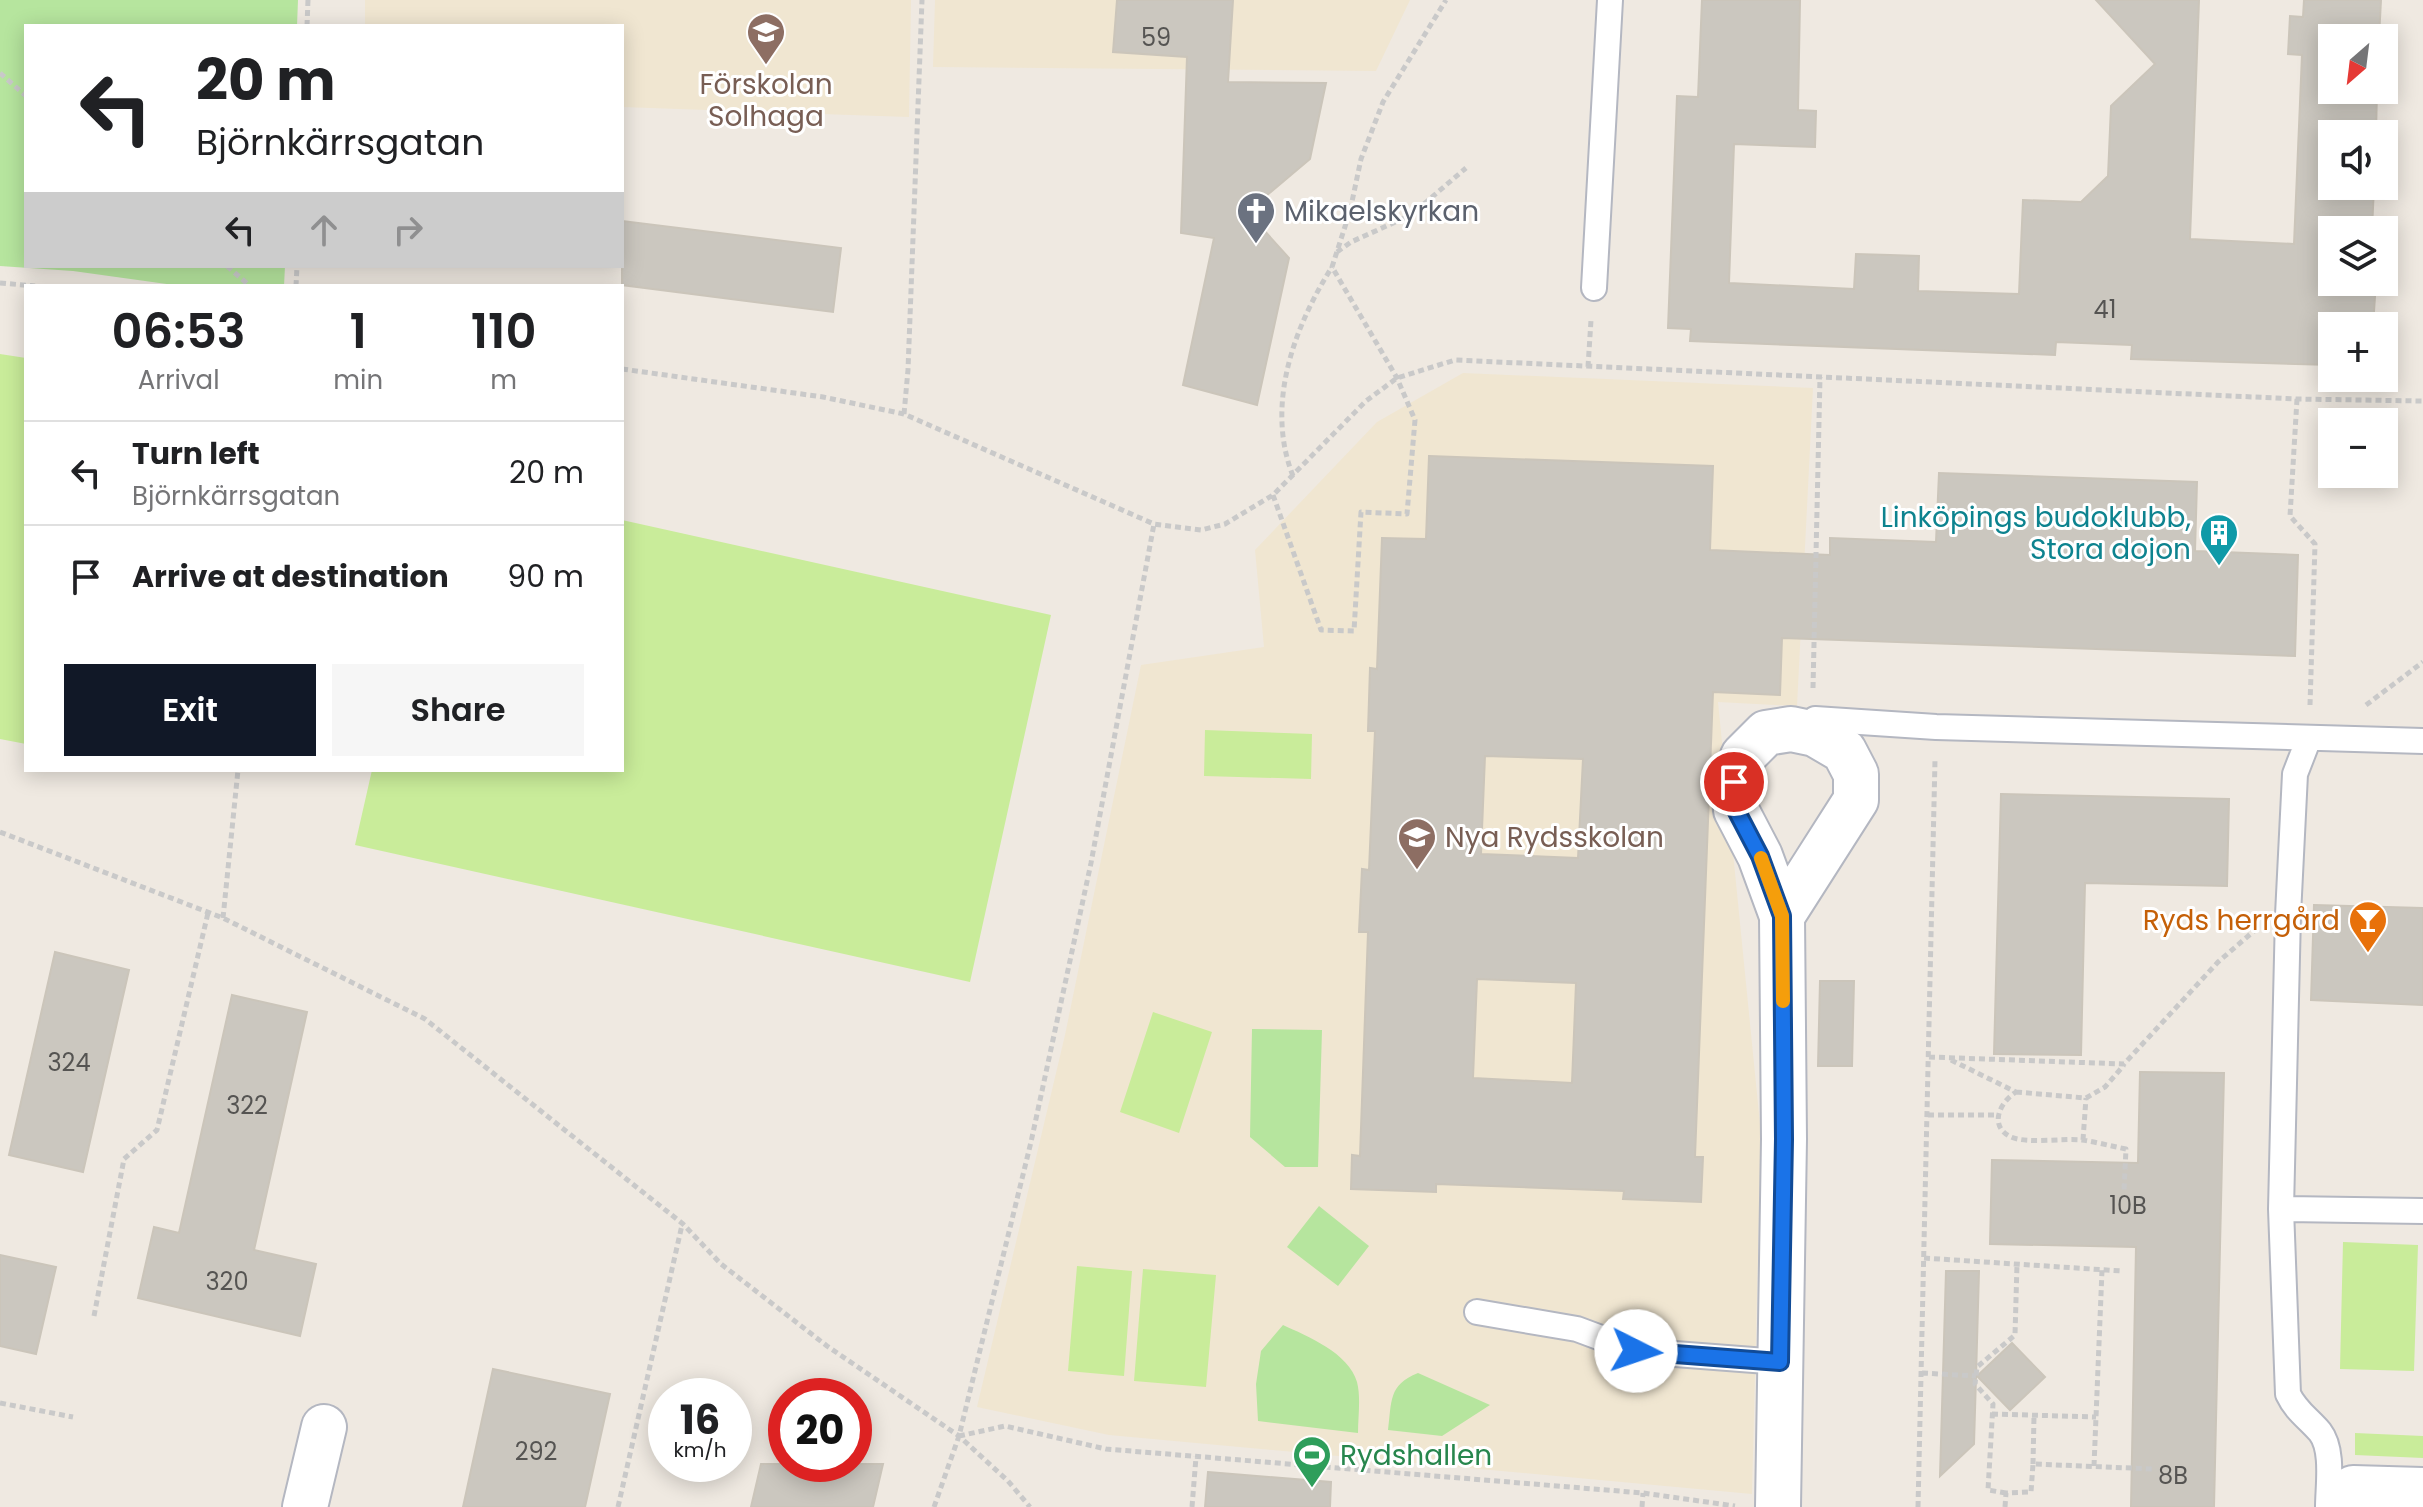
<!DOCTYPE html>
<html lang="en">
<head>
<meta charset="utf-8">
<style>
	body { margin:0; font-family:Poppins,sans-serif; background:#f6f6f6; color:#202124; height:100vh; display:flex; flex-direction:column; font-size:30px; white-space:nowrap }
	* { box-sizing:border-box; margin:0 }
	p { font-size:26px; color:#757577 }
	.icon { flex:none; width:44px; height:44px; fill:none; stroke:currentColor; stroke-width:2; stroke-linecap:round; stroke-linejoin:round }
	.map { position:relative; flex:1; overflow:hidden }
	.sheet { position:absolute; left:24px; top:284px; width:600px; height:488px; display:flex; flex-direction:column; background:#fff; border-radius:0px; box-shadow:0 4px 20px #0003 }
	.sheet>* { flex:none }
	.guide { position:absolute; left:24px; top:24px; width:600px; height:244px; border-radius:0px; box-shadow:0 4px 20px #0003; background:#fff; color:#202124; overflow:hidden }
	.needle { width:52px; rotate:208deg }
	.tools { position:absolute; left:2318px; top:24px; display:grid; gap:16px }
	.tools a { display:grid; place-items:center; width:80px; height:80px; border-radius:0px; background:#fff; box-shadow:0 4px 20px #0003; font-size:40px }
	.speed { position:absolute; left:648px; top:1378px; display:flex; gap:16px; font-size:40px; font-weight:700; text-align:center }
	.speed>* { display:grid; place-content:center; width:104px; height:104px; border-radius:50%; background:#fff; box-shadow:0 4px 20px #0003; line-height:1 }
	.speed small { font-size:20px; font-weight:400 }
	.speed .limit { border:12px solid #d22; background:#fff; color:#111 }
	.pin { position:absolute; display:grid; place-items:center; width:68px; height:68px; color:#fff; margin:-34px; border:4px solid #fff; border-radius:50%; box-shadow:0 2px 8px #0007 }
	.me { position:absolute; width:88px; margin:-44px; rotate:94deg; stroke-linejoin:round; filter:drop-shadow(0 0 6px #0008) }
	.turn { display:flex; align-items:center; gap:28px; height:168px; padding:0 40px; font-size:36px }
	.turn .icon { width:104px; height:104px; stroke-width:2.5 }
	.turn b { display:block; font-size:56px; line-height:68px }
	.lanes { display:flex; align-items:center; height:76px; padding:0 40px; background:#0003; justify-content:center; gap:40px; direction:ltr }
	.lanes .off { opacity:.35 }
	.eta { display:flex; justify-content:space-evenly; align-items:center; height:136px; text-align:center }
	.eta b { font-size:48px; font-weight:600; line-height:56px }
	.primary-button { display:flex; gap:16px; margin-top:auto; padding:16px 40px }
	.primary-button a { flex:1; height:92px; border-radius:0px; background:#111827; color:#fff; font-size:32px; font-weight:600; line-height:92px; text-align:center }
	.primary-button a+a { background:#f6f6f6; color:#202124 }
	ul { padding:0; list-style:none }
	li { display:flex; align-items:center; gap:24px; height:104px; padding:0 40px; border-top:2px solid #e0e0e0 }
	li div { flex:1 }
	li b { display:block; font-size:30px }
	li em { font-style:normal }
	.map>svg:first-child { display:block }
	.education { fill:#f0e6d1 }
	.green { fill:#b6e59e }
	.pitch { fill:#c9ec9a }
	.building { fill:#cbc7bf; stroke:#cbc5ba; stroke-width:2; fill-rule:evenodd }
	.lines { fill:none; stroke-linecap:round; stroke-linejoin:round }
	.lane-casing { stroke:#b4b7c1; stroke-width:28 }
	.street-casing { stroke:#b4b7c1; stroke-width:48 }
	.path { stroke:#c9c9c9; stroke-width:5; stroke-dasharray:6 4; stroke-linecap:butt }
	.lane { stroke:#fff; stroke-width:24 }
	.street { stroke:#fff; stroke-width:44 }
	.route-casing { stroke:#114b97; stroke-width:20 }
	.route { stroke:#1a73e8; stroke-width:14 }
	.slow { stroke:#f59e0b; stroke-width:14 }
	.labels { text-anchor:middle; dominant-baseline:central; stroke-width:6; stroke-linejoin:round; paint-order:stroke }
	.number-label { font-size:24px; fill:#555452 }
	.education-label { font-size:28px; fill:#785e54; stroke:#fff }
	.worship-label { font-size:28px; fill:#5b616d; stroke:#fff; text-anchor:start }
	.culture-label { font-size:28px; fill:#0d838f; stroke:#fff; text-anchor:end }
	.food-label { font-size:28px; fill:#c56008; stroke:#fff; text-anchor:end }
	.leisure-label { font-size:28px; fill:#27864d; stroke:#fff; text-anchor:start }
</style>
</head>
<body>
<div class="map">
<svg width="2423" height="1507" viewBox="0 0 2423 1507">
	<rect width="100%" height="100%" fill="#efe9e1"/>
	<!-- education -->
	<path class="education" d="M 365,0 L 911,0 L 909,117 L 622,107 L 622,26 L 365,26 Z
		M 935,0 L 1410,0 L 1376,71 L 933,67 Z
		M 1463,373 L 1813,388 L 1797,706 L 1718,702 L 1761,1134 L 1752,1494 L 1109,1435 L 977,1407 L 1065,1035 L 1141,665 L 1264,647 L 1255,550 L 1377,422 Z"/>
	<!-- green -->
	<path class="green" d="M 0,0 L 298,0 L 297,26 L 26,26 L 26,266 L 285,266 L 284,286 L 181,286 L 73,271 L 0,266 Z
		M 1252,1029 L 1322,1030 L 1318,1167 L 1285,1167 L 1250,1137 Z
		M 1319,1206 L 1369,1246 L 1338,1286 L 1287,1247 Z
		M 1283,1325 C 1307,1336 1349,1353 1357,1382 C 1361,1397 1358,1417 1358,1433 L 1258,1421 L 1256,1384 L 1261,1351 Z
		M 1418,1373 L 1490,1405 L 1442,1436 L 1388,1430 C 1392,1401 1388,1385 1418,1373 Z"/>
	<!-- pitch -->
	<path class="pitch" d="M 0,354 L 26,358 L 26,744 L 0,739 Z
		M 622,520 L 1051,615 L 970,982 L 355,845 L 372,770 L 622,770 Z
		M 1205,730 L 1312,734 L 1311,779 L 1204,776 Z
		M 1153,1012 L 1212,1032 L 1179,1133 L 1120,1112 Z
		M 2343,1242 L 2418,1245 L 2414,1371 L 2340,1369 Z
		M 1077,1266 L 1132,1271 L 1124,1376 L 1068,1371 Z
		M 1143,1269 L 1216,1275 L 1206,1387 L 1134,1381 Z
		M 2355,1433 L 2423,1436 L 2423,1458 L 2355,1455 Z"/>
	<!-- building -->
	<path class="building" d="M 1117,0 L 1233,0 L 1228,82 L 1326,83 L 1310,159 L 1266,196 L 1262,228 L 1289,258 L 1257,405 L 1183,385 L 1214,238 L 1181,233 L 1187,57 L 1113,52 Z
		M 1702,0 L 1800,0 L 1798,110 L 1816,111 L 1815,147 L 1734,144 L 1729,283 L 1854,289 L 1856,254 L 1890,255 L 1919,256 L 1918,291 L 2019,294 L 2023,200 L 2081,202 L 2108,176 L 2111,106 L 2155,64 L 2096,0 L 2199,0 L 2190,239 L 2294,244 L 2302,55 L 2288,54 L 2290,16 L 2303,17 L 2304,0 L 2381,0 L 2379,38 L 2332,38 L 2332,90 L 2377,90 L 2376,134 L 2332,134 L 2332,186 L 2374,186 L 2372,230 L 2332,230 L 2332,282 L 2376,282 L 2373,326 L 2332,326 L 2332,365 L 2131,359 L 2132,345 L 2056,342 L 2055,355 L 1690,341 L 1691,329 L 1668,328 L 1677,96 L 1698,97 Z
		M 622,221 L 841,248 L 833,312 L 622,285 Z
		M 1429,456 L 1713,466 L 1710,550 L 1830,555 L 1830,538 L 1936,542 L 1939,473 L 2197,482 L 2195,551 L 2298,555 L 2295,656 L 1782,638 L 1780,695 L 1713,692 L 1695,1157 L 1703,1157 L 1701,1202 L 1623,1199 L 1624,1191 L 1436,1184 L 1436,1192 L 1351,1189 L 1352,1155 L 1360,1156 L 1368,932 L 1359,932 L 1362,869 L 1369,870 L 1375,731 L 1368,731 L 1370,668 L 1377,669 L 1382,538 L 1426,539 ZM 1485,756 L 1583,759 L 1578,858 L 1481,854 ZM 1477,979 L 1576,983 L 1572,1083 L 1473,1078 Z
		M 2001,794 L 2229,799 L 2227,886 L 2085,883 L 2081,1055 L 1994,1054 Z
		M 2314,905 L 2423,908 L 2423,1005 L 2311,1000 Z
		M 55,952 L 129,970 L 83,1172 L 9,1155 Z
		M 1820,981 L 1854,981 L 1852,1066 L 1818,1066 Z
		M 232,995 L 307,1012 L 254,1250 L 316,1264 L 300,1336 L 138,1298 L 154,1227 L 179,1233 Z
		M 2140,1072 L 2224,1073 L 2214,1507 L 2131,1507 L 2136,1247 L 1990,1244 L 1992,1160 L 2138,1163 Z
		M 0,1255 L 56,1267 L 36,1354 L 0,1346 Z
		M 1946,1271 L 1979,1271 L 1976,1377 L 1974,1444 L 1940,1476 Z
		M 2012,1343 L 2045,1377 L 2010,1410 L 1977,1376 Z
		M 493,1369 L 610,1394 L 585,1507 L 463,1507 Z
		M 761,1464 L 883,1464 L 873,1507 L 751,1507 Z
		M 1208,1472 L 1331,1482 L 1330,1507 L 1205,1507 Z"/>
	<g class="lines">
		<!-- lane casing -->
		<g class="lane-casing">
			<path id="lane" d="M 1594,288 L 1610,0
				M 1815,732 L 1815,719 L 1936,727 L 2423,741
				M 2309,738 L 2295,774 L 2288,915 L 2281,1209 L 2288,1394 C 2296,1411 2308,1418 2320,1432 C 2334,1450 2328,1486 2328,1507
				M 2281,1209 L 2423,1211
				M 1477,1312 L 1577,1329 L 1636,1351 L 1780,1362"/>
		</g>
		<!-- street casing -->
		<g class="street-casing">
			<path id="street" d="M 305,1507 L 324,1427
				M 1778,1507 L 1784,1139 L 1782,916 L 1760,856 L 1736,810 L 1734,782 L 1743,756 L 1766,733 L 1791,729 L 1815,734 L 1844,751 L 1856,774 L 1856,800 L 1782,916
				M 2353,1507 L 2353,1488 L 2423,1490"/>
		</g>
		<!-- path -->
		<path class="path" d="M 307,26 L 308,0
			M 0,73 L 26,96
			M 1337,252 L 1351,242 L 1411,215 L 1466,168
			M 227,266 L 250,286
			M 0,283 L 35,286
			M 296,286 L 297,266
			M 1588,367 L 1591,320
			M 622,369 L 823,397 L 904,414 L 1154,524 L 1201,530 L 1225,524 L 1273,495 L 1366,401 L 1397,378 L 1455,360 L 2297,399 L 2423,401
			M 2297,399 L 2290,516 L 2315,544 L 2310,705
			M 904,414 L 908,370 L 922,0
			M 1293,476 C 1265,405 1294,327 1332,267
			M 1273,495 L 1321,630 L 1354,631 L 1361,512 L 1407,514 L 1415,420 L 1397,378 L 1332,267 L 1350,211 L 1361,159 L 1383,102 L 1446,0
			M 1813,688 L 1820,377
			M 2366,705 L 2423,662
			M 0,832 L 223,918 L 425,1019 L 683,1224 L 721,1264 L 827,1346 L 959,1436 L 1008,1481 L 1030,1507
			M 223,918 L 238,770
			M 1929,1057 L 2124,1064 L 2218,962 L 2254,931
			M 1951,1060 L 2016,1092 C 2000,1102 1988,1126 2011,1137 C 2027,1144 2063,1138 2082,1140 C 2096,1142 2111,1146 2126,1149 L 2124,1190
			M 2016,1092 L 2086,1098 L 2105,1087 L 2124,1065
			M 1928,1115 L 1998,1115
			M 2083,1140 L 2086,1098
			M 1924,1258 L 2122,1271
			M 94,1316 L 124,1159 L 157,1130 L 208,913
			M 1922,1373 L 1976,1376
			M 0,1403 L 73,1417
			M 1992,1414 L 2096,1417
			M 959,1436 L 1005,1426 L 1106,1449 L 1643,1493 L 1735,1506
			M 2033,1464 L 2034,1416
			M 2094,1466 L 2102,1270
			M 2006,1493 L 1988,1490 L 1993,1404 L 1975,1384 L 1977,1367 L 2015,1335 L 2017,1264
			M 618,1507 L 682,1225
			M 934,1507 L 959,1436 L 1031,1142 L 1091,863 L 1154,524
			M 1192,1507 L 1196,1457
			M 1642,1507 L 1643,1493
			M 1918,1507 L 1935,760
			M 2005,1507 L 2006,1493 L 2031,1492 L 2033,1464 L 2154,1469"/>
		<!-- lane -->
		<use href="#lane" class="lane"/>
		<!-- street -->
		<use href="#street" class="street"/>
	</g>
	<g class="lines">
		<!-- route casing -->
		<g class="route-casing">
			<path id="route" d="M 1636,1351 L 1780,1362 L 1784,1139 L 1782,916 L 1760,856 L 1736,810 L 1734,782"/>
		</g>
		<!-- route -->
		<use href="#route" class="route"/>
		<!-- slow -->
		<path class="slow" d="M 1761,858 L 1782,916 L 1783,1001"/>
	</g>
	<!-- icons -->
	<defs>
		<g id="school-pin" transform="scale(2)"><path d="M0 17L-7.5 6A9.5 9.5 0 1 1 7.5 6Z" fill="#8d6e63" stroke="#fff"/><path d="M0-5L7-2L0 1L-7-2ZM-4 1L0 2.5L4 1V4Q0 6-4 4Z" fill="#fff"/></g>
		<g id="church-pin" transform="scale(2)"><path d="M0 17L-7.5 6A9.5 9.5 0 1 1 7.5 6Z" fill="#6b7280" stroke="#fff"/><path d="M-1.2-6h2.4v3.5h3.3v2.4h-3.3V6h-2.4V-.1h-3.3v-2.4h3.3Z" fill="#fff"/></g>
		<g id="building-pin" transform="scale(2)"><path d="M0 17L-7.5 6A9.5 9.5 0 1 1 7.5 6Z" fill="#0f9aa8" stroke="#fff"/><path d="M-4-6H4V6H1V3H-1V6H-4ZM-2.5-4.3h1.7v1.8h-1.7ZM.8-4.3h1.7v1.8H.8ZM-2.5-1h1.7V.8h-1.7ZM.8-1h1.7V.8H.8Z" fill="#fff"/></g>
		<g id="bar-pin" transform="scale(2)"><path d="M0 17L-7.5 6A9.5 9.5 0 1 1 7.5 6Z" fill="#e8710a" stroke="#fff"/><path d="M-6-5H6L.8 .8V4.5H3.5V6h-7V4.5H-.8V.8Z" fill="#fff"/></g>
		<g id="stadium-pin" transform="scale(2)"><path d="M0 17L-7.5 6A9.5 9.5 0 1 1 7.5 6Z" fill="#2e9e5b" stroke="#fff"/><path d="M0-5a6.5 5 0 1 0 0 10a6.5 5 0 1 0 0-10ZM-3.5-1.8h7v3.6h-7Z" fill="#fff"/></g>
	</defs>
	<g fill-rule="evenodd">
		<use href="#school-pin" x="766" y="32"/>
		<use href="#church-pin" x="1256" y="211"/>
		<use href="#building-pin" x="2219" y="533"/>
		<use href="#school-pin" x="1417" y="837"/>
		<use href="#bar-pin" x="2368" y="920"/>
		<use href="#stadium-pin" x="1312" y="1455"/>
	</g>
	<g class="labels">
		<!-- number labels -->
		<g class="number-label">
			<text x="1156" y="37">59</text>
			<text x="2105" y="309">41</text>
			<text x="69" y="1062">324</text>
			<text x="247" y="1105">322</text>
			<text x="2128" y="1205">10B</text>
			<text x="227" y="1281">320</text>
			<text x="536" y="1451">292</text>
			<text x="2173" y="1475">8B</text>
		</g>
		<!-- education labels -->
		<g class="education-label">
			<text x="766" y="84">Förskolan<tspan x="766" dy="32">Solhaga</tspan></text>
			<text x="1445" y="837" text-anchor="start">Nya Rydsskolan</text>
		</g>
		<!-- worship labels -->
		<g class="worship-label">
			<text x="1284" y="211">Mikaelskyrkan</text>
		</g>
		<!-- culture labels -->
		<g class="culture-label">
			<text x="2191" y="517">Linköpings budoklubb,<tspan x="2191" dy="32">Stora dojon</tspan></text>
		</g>
		<!-- food labels -->
		<g class="food-label">
			<text x="2340" y="920">Ryds herrgård</text>
		</g>
		<!-- leisure labels -->
		<g class="leisure-label">
			<text x="1340" y="1455">Rydshallen</text>
		</g>
	</g>
</svg>
<div class="tools">
<a><svg class="needle" viewBox="-14 -14 28 28"><path d="M0-13l5 13h-10z" fill="#e53935"/><path d="M0 13l5-13h-10z" fill="#757577"/></svg></a>
<a><svg class="icon" aria-label="sound" viewBox="0 0 24 24"><path d="M4 9h4l5-4v14l-5-4H4zM17 9q2 3 0 6"/></svg></a>
<a><svg class="icon" aria-label="layers" viewBox="0 0 24 24"><path d="M12 4l9 5-9 5-9-5zM3 14l9 5 9-5"/></svg></a>
<a>+</a>
<a>−</a>
</div>
<div class="speed"><div>16<small>km/h</small></div><div class="limit">20</div></div>
<div class="pin" style="left:1734px;top:782px;background:#d93025"><svg class="icon" aria-label="arrive" viewBox="0 0 24 24"><path d="M6 21V4h12l-3 4 3 4H6"/></svg></div>
<svg class="me" style="left:1636px;top:1351px" viewBox="-20 -20 40 40"><circle r="19" fill="#fff"/><path d="M0-13L10 11 0 6-10 11z" fill="#1a73e8"/></svg>
<div class="guide">
<div class="turn"><svg class="icon" aria-label="left" viewBox="0 0 24 24"><path d="M17 20v-9H6M10 6l-5 5 5 5"/></svg><div><b>20 m</b>Björnkärrsgatan</div></div>
<div class="lanes"><svg class="icon" aria-label="left" viewBox="0 0 24 24"><path d="M17 20v-9H6M10 6l-5 5 5 5"/></svg><svg class="icon off" aria-label="ahead" viewBox="0 0 24 24"><path d="M12 20V5M6 11l6-6 6 6"/></svg><svg class="icon off" aria-label="right" viewBox="0 0 24 24"><path d="M7 20v-9h11M14 6l5 5-5 5"/></svg></div>
</div>
<section class="sheet">
<div class="eta">
<div><b>06:53</b><p>Arrival</p></div>
<div><b>1</b><p>min</p></div>
<div><b>110</b><p>m</p></div>
</div>
<ul>
<li><svg class="icon" aria-label="left" viewBox="0 0 24 24"><path d="M17 20v-9H6M10 6l-5 5 5 5"/></svg><div><b>Turn left</b><p>Björnkärrsgatan</p></div><em>20 m</em></li>
<li><svg class="icon" aria-label="arrive" viewBox="0 0 24 24"><path d="M6 21V4h12l-3 4 3 4H6"/></svg><div><b>Arrive at destination</b></div><em>90 m</em></li>
</ul>
<div class="primary-button"><a>Exit</a><a>Share</a></div>
</section>
</div>
</body>
</html>
